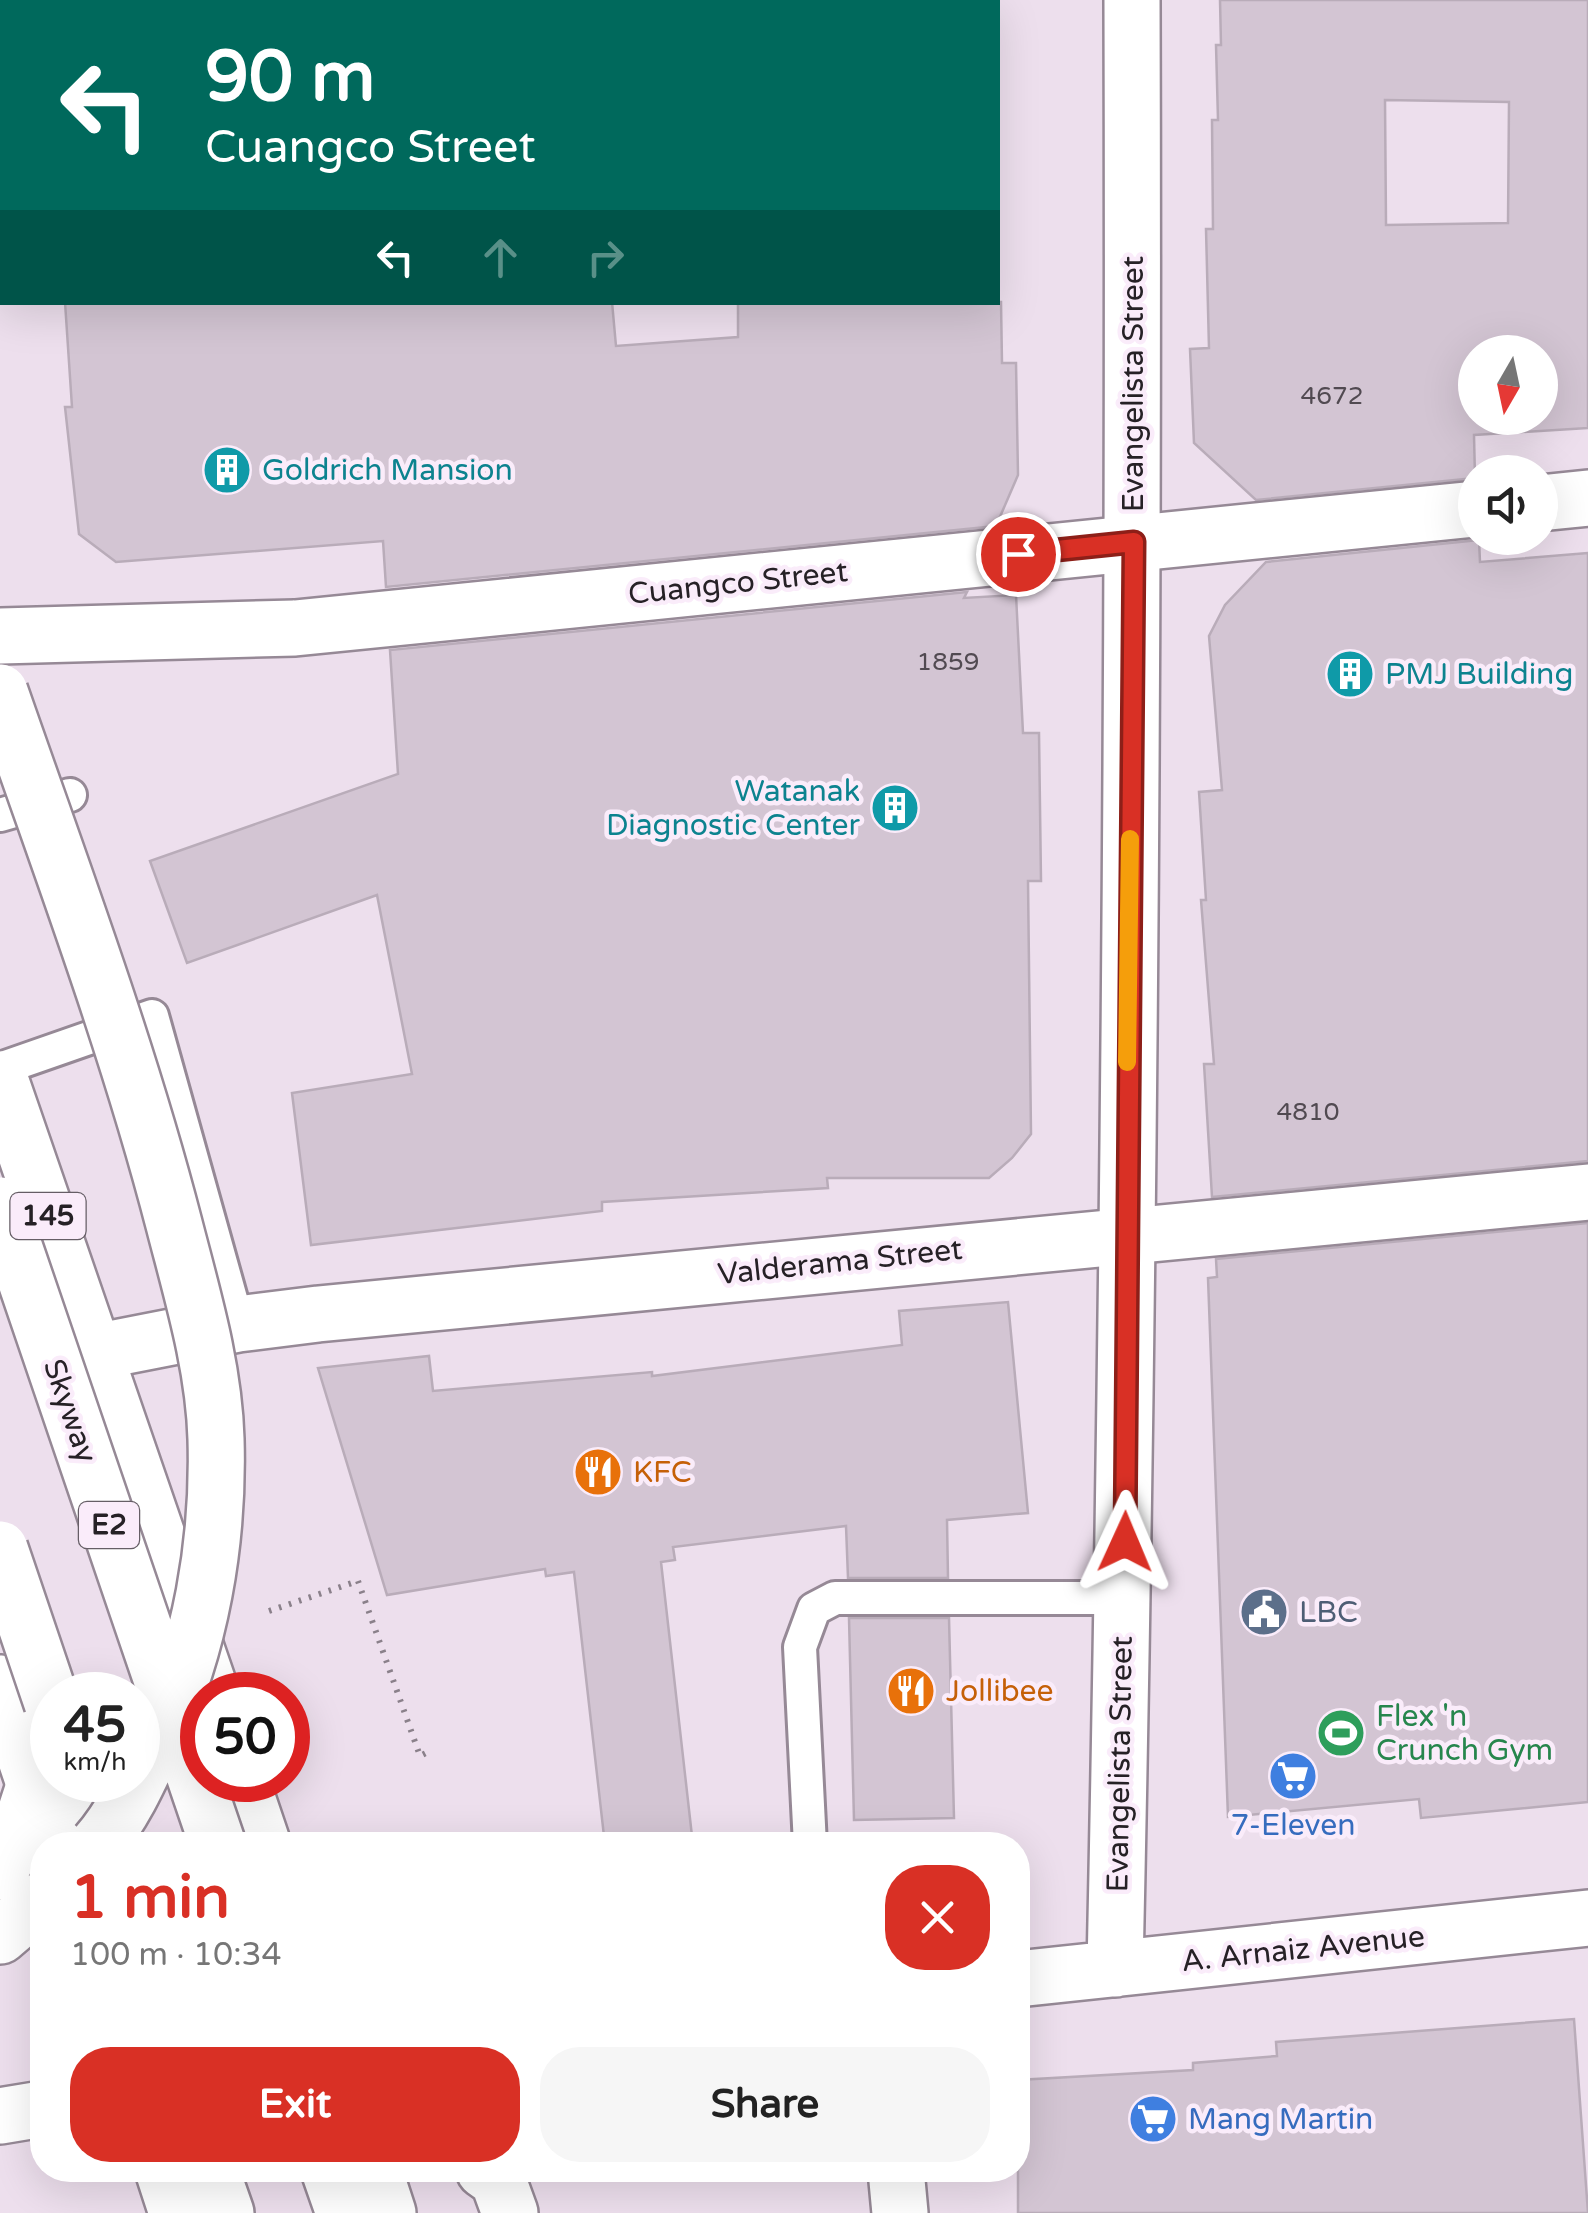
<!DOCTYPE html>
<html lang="en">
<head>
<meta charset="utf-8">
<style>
	body { margin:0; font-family:"Varela Round",sans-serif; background:#f6f6f6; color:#222; height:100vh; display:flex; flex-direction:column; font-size:38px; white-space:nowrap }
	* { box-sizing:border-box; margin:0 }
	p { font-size:32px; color:#767676 }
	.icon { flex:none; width:55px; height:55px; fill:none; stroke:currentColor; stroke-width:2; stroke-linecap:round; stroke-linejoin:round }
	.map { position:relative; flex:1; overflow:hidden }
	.side { position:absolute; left:30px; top:1832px; width:1000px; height:350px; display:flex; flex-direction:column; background:#fff; border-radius:40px; box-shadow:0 10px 40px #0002 }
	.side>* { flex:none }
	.hud { position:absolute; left:0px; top:0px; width:1000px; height:305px; box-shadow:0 10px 40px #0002; background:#00695c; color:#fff; overflow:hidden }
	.needle { width:65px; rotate:189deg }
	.controls { position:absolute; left:1458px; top:335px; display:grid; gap:20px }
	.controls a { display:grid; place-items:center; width:100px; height:100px; border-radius:50%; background:#fff; box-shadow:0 10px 40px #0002; font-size:50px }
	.speed { position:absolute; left:30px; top:1672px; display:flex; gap:20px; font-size:50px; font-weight:700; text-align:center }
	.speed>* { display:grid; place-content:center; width:130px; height:130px; border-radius:50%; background:#fff; box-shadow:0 10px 40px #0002; line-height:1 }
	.speed small { font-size:25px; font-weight:400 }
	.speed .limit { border:15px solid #d22; background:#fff; color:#111 }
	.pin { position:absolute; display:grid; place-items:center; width:85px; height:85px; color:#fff; margin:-42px; border:5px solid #fff; border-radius:50%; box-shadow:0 2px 10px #0007 }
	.me { position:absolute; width:110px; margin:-55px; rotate:1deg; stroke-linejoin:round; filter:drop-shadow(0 0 8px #0008) }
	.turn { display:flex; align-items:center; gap:35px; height:210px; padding:0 40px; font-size:45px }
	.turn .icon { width:130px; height:130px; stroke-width:2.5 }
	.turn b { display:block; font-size:70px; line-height:85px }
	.lanes { display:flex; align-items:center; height:95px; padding:0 40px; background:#0003; justify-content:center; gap:50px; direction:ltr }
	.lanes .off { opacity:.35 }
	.round { display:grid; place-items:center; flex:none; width:105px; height:105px; border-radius:40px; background:#f6f6f6 }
	.overview { display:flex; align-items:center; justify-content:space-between; height:170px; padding:0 40px }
	h1 { font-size:60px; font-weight:800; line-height:75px; color:#d93025 }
	.action { display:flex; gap:20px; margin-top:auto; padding:20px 40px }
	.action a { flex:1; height:115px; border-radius:40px; background:#d93025; color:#fff; font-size:40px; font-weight:800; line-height:115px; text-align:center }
	.action a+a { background:#f6f6f6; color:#222 }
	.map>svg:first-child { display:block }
	.building { fill:#d3c5d3; stroke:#b9acb9; stroke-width:2.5; fill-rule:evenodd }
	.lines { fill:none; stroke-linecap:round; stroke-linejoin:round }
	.service-casing { stroke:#968996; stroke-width:38 }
	.minor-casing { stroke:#968996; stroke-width:60 }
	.secondary-casing { stroke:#968996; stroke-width:60 }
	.primary-casing { stroke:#968996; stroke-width:60 }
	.motorway-casing { stroke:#968996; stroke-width:60 }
	.path { stroke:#8a808a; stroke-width:6; stroke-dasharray:2.5 8; stroke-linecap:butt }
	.service { stroke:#fff; stroke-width:32 }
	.minor { stroke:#fff; stroke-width:55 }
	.secondary { stroke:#fff; stroke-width:55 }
	.primary { stroke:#fff; stroke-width:55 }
	.motorway { stroke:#fff; stroke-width:55 }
	.motorway-bridge-casing { stroke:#968996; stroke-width:60; stroke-linecap:butt }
	.path-bridge { stroke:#8a808a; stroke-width:6; stroke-dasharray:2.5 8; stroke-linecap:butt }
	.motorway-bridge { stroke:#fff; stroke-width:55 }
	.route-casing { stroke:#8d1f18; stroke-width:25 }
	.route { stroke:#d93025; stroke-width:18 }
	.slow { stroke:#f59e0b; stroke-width:18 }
	.labels { text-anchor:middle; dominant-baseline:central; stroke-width:9; stroke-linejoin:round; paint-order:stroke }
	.number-label { font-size:25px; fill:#514a51 }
	.shield { fill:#faecfa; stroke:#665e66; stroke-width:2.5 }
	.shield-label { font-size:28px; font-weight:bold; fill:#262126 }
	.street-label { font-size:30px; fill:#262126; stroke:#faecfa }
	.culture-label { font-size:30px; fill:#0d838f; stroke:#faecfa; text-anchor:start }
	.food-label { font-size:30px; fill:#c56008; stroke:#faecfa; text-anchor:start }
	.service-label { font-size:30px; fill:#4e5e75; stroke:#faecfa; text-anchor:start }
	.leisure-label { font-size:30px; fill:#27864d; stroke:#faecfa; text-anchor:start }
	.shop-label { font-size:30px; fill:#366cbe; stroke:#faecfa }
</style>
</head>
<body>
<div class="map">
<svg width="1588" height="2213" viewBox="0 0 1588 2213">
	<rect width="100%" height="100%" fill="#eddfed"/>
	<!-- building -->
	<path class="building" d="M 1220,0 L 1588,0 L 1588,428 L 1474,435 L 1475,478 L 1256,500 L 1194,443 L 1190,349 L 1209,348 L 1206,229 L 1213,229 L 1212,120 L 1218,120 L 1216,45 L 1221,45 ZM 1385,100 L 1509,102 L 1508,223 L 1386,225 ZM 1475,352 L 1540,352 L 1540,418 L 1475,418 Z
		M 65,302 L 612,302 L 616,346 L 738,337 L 738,302 L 1001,302 L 1002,363 L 1016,363 L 1018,475 L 996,526 L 386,587 L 383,541 L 116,562 L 79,534 L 65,407 L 72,407 Z
		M 1479,540 L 1480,562 L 1588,553 L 1588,1161 L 1212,1197 L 1204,1064 L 1214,1064 L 1201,900 L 1206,900 L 1199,792 L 1222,790 L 1209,636 L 1225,605 L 1266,562 Z
		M 967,592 L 964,598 L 1016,595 L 1023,733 L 1039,733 L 1041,881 L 1028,881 L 1031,1134 L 1012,1158 L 989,1178 L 827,1178 L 828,1188 L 602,1202 L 602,1211 L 311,1245 L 292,1093 L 412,1074 L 377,895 L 187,963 L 150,861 L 398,774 L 390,650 Z
		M 1588,1223 L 1588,1802 L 1421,1818 L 1419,1799 L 1228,1817 L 1208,1278 L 1217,1277 L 1216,1259 Z
		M 1008,1302 L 1028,1513 L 947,1520 L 948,1578 L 848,1578 L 846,1526 L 673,1547 L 675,1560 L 661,1562 L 693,1845 L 605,1845 L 574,1572 L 546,1576 L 545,1569 L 387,1595 L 318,1368 L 429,1356 L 433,1391 L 652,1372 L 652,1376 L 902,1345 L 899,1311 Z
		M 849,1618 L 949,1618 L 954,1818 L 854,1820 Z
		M 1574,2019 L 1588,2213 L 1018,2213 L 1018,2080 L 1193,2070 L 1193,2063 L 1277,2056 L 1276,2042 Z"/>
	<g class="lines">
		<!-- service casing -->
		<g class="service-casing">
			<path id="service" d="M 0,815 L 70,795
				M 0,1069 L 152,1016 L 238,1324
				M 810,1845 L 800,1647 L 814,1609 L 835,1598 L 1123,1598"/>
		</g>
		<!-- minor casing -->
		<g class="minor-casing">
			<path id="minor" d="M 1540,503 L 1588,498
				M 0,636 L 295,628 L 1475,509
				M 95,1352 L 238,1324 L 318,1314 L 1588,1192
				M 484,2170 L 498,2180 L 510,2213
				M 896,2170 L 900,2213"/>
		</g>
		<!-- secondary casing -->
		<g class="secondary-casing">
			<path id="secondary" d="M 0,1872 L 17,1838 L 34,1786
				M 1115,1969 C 1129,1313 1134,656 1132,0
				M 1018,1979 L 1588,1918
				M 0,2116 L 42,2109"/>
		</g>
		<!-- primary casing -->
		<g class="primary-casing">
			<path id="primary" d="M 0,1079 L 212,1695
				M 0,1683 L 55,1845
				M 241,1780 L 263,1845
				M 163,2170 L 177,2213
				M 374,2170 L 388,2213"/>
		</g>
		<!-- motorway casing -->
		<g class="motorway-casing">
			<path id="motorway" d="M 79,1780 L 101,1845
				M 0,1936 L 42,1900
				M 211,2170 L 226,2213
				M 329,2170 L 344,2213"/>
		</g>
		<!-- path -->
		<path class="path" d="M 358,1581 L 420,1756 L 432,1750"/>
		<!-- service -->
		<use href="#service" class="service"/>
		<!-- minor -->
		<use href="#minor" class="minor"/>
		<!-- secondary -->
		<use href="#secondary" class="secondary"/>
		<!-- primary -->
		<use href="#primary" class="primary"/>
		<!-- motorway -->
		<use href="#motorway" class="motorway"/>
		<!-- motorway-bridge casing -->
		<g class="motorway-bridge-casing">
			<path id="motorway-bridge" d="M 0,692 C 61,868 127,1043 174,1224 C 192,1294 214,1366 216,1439 C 219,1542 201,1647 157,1740 C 141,1775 123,1816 97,1845
				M 0,1205 L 218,1845
				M 0,1549 L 52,1703"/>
		</g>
		<!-- path-bridge -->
		<path class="path-bridge" d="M 269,1611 L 358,1581"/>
		<!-- motorway-bridge -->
		<use href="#motorway-bridge" class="motorway-bridge"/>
	</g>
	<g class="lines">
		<!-- route casing -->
		<g class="route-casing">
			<path id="route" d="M 1018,554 L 1134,542 L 1125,1542"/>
		</g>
		<!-- route -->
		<use href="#route" class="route"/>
		<!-- slow -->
		<path class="slow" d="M 1127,1062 L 1130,839"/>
	</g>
	<!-- icons -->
	<defs>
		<g id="building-disc" transform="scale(2.5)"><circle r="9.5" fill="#0f9aa8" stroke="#faecfa"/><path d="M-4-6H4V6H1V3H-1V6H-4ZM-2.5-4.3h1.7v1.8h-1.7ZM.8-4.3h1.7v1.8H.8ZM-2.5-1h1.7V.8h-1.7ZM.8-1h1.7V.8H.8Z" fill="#fff"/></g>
		<g id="restaurant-disc" transform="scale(2.5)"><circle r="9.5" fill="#e8710a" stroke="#faecfa"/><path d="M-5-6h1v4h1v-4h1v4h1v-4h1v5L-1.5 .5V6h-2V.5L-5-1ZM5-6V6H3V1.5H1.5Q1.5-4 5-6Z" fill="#fff"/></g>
		<g id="civic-disc" transform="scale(2.5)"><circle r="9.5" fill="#5c6f8a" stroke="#faecfa"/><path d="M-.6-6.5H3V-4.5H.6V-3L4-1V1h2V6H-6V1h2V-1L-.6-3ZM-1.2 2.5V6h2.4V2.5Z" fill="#fff"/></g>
		<g id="stadium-disc" transform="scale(2.5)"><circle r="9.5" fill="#2e9e5b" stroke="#faecfa"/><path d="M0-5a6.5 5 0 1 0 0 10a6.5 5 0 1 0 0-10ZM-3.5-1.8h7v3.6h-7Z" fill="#fff"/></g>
		<g id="supermarket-disc" transform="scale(2.5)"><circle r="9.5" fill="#3f7fe0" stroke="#faecfa"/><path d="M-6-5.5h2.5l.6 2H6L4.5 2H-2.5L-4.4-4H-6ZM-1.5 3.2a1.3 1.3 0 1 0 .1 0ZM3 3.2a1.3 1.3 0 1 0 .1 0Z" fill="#fff"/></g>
	</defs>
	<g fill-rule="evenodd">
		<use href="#building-disc" x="227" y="470"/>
		<use href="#building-disc" x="1350" y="674"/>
		<use href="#building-disc" x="895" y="808"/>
		<use href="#restaurant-disc" x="598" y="1472"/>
		<use href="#civic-disc" x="1264" y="1612"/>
		<use href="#restaurant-disc" x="911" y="1691"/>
		<use href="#stadium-disc" x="1341" y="1733"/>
		<use href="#supermarket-disc" x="1293" y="1776"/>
		<use href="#supermarket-disc" x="1153" y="2119"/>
	</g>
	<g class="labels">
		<!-- number labels -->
		<g class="number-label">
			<text x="1332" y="396">4672</text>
			<text x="948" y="662">1859</text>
			<text x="1308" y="1112">4810</text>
		</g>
		<!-- shield labels -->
		<g class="shield">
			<rect x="10.5" y="1193" width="75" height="46" rx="8"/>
			<rect x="79" y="1502" width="60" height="46" rx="8"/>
		</g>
		<g class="shield-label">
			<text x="48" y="1216">145</text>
			<text x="109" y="1525">E2</text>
		</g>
		<!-- street labels -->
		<g class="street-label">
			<text transform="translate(1133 384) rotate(-90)">Evangelista Street</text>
			<text transform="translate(738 583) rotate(-6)">Cuangco Street</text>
			<text transform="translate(840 1262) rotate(-6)">Valderama Street</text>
			<text transform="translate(70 1411) rotate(71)">Skyway</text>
			<text transform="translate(1120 1764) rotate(-89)">Evangelista Street</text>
			<text transform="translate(1303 1949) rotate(-6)">A. Arnaiz Avenue</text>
		</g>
		<!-- culture labels -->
		<g class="culture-label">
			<text x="262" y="470">Goldrich Mansion</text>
			<text x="1385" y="674">PMJ Building</text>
			<text x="860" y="791" text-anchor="end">Watanak<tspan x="860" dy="34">Diagnostic Center</tspan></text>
		</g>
		<!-- food labels -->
		<g class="food-label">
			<text x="633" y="1472">KFC</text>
			<text x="946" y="1691">Jollibee</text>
		</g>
		<!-- service labels -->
		<g class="service-label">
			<text x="1299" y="1612">LBC</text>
		</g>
		<!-- leisure labels -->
		<g class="leisure-label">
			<text x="1376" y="1716">Flex 'n<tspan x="1376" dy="34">Crunch Gym</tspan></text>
		</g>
		<!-- shop labels -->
		<g class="shop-label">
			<text x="1293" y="1825">7-Eleven</text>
			<text x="1188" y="2119" text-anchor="start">Mang Martin</text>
		</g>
	</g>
</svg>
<div class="controls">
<a><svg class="needle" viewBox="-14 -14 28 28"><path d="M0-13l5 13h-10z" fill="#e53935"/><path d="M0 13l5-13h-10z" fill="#767676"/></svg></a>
<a><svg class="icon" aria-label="sound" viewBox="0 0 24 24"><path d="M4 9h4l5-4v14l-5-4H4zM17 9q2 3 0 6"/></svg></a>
</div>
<div class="speed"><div>45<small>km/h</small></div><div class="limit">50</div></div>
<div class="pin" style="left:1018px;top:554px;background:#d93025"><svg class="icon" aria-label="arrive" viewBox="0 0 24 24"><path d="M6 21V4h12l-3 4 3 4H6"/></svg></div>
<svg class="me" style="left:1125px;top:1542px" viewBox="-20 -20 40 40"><path d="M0-17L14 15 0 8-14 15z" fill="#d93025" stroke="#fff" stroke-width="4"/></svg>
<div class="hud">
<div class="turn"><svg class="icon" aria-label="left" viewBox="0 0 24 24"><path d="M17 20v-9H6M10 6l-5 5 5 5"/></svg><div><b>90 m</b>Cuangco Street</div></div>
<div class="lanes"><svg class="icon" aria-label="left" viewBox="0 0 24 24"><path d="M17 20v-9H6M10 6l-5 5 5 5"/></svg><svg class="icon off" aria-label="ahead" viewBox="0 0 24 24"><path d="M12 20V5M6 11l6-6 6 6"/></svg><svg class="icon off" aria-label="right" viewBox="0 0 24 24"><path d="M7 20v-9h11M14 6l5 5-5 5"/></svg></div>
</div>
<section class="side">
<div class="overview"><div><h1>1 min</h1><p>100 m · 10:34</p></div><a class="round" style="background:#d93025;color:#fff"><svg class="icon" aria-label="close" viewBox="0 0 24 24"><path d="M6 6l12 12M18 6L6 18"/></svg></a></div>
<div class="action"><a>Exit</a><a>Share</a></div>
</section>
</div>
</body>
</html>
